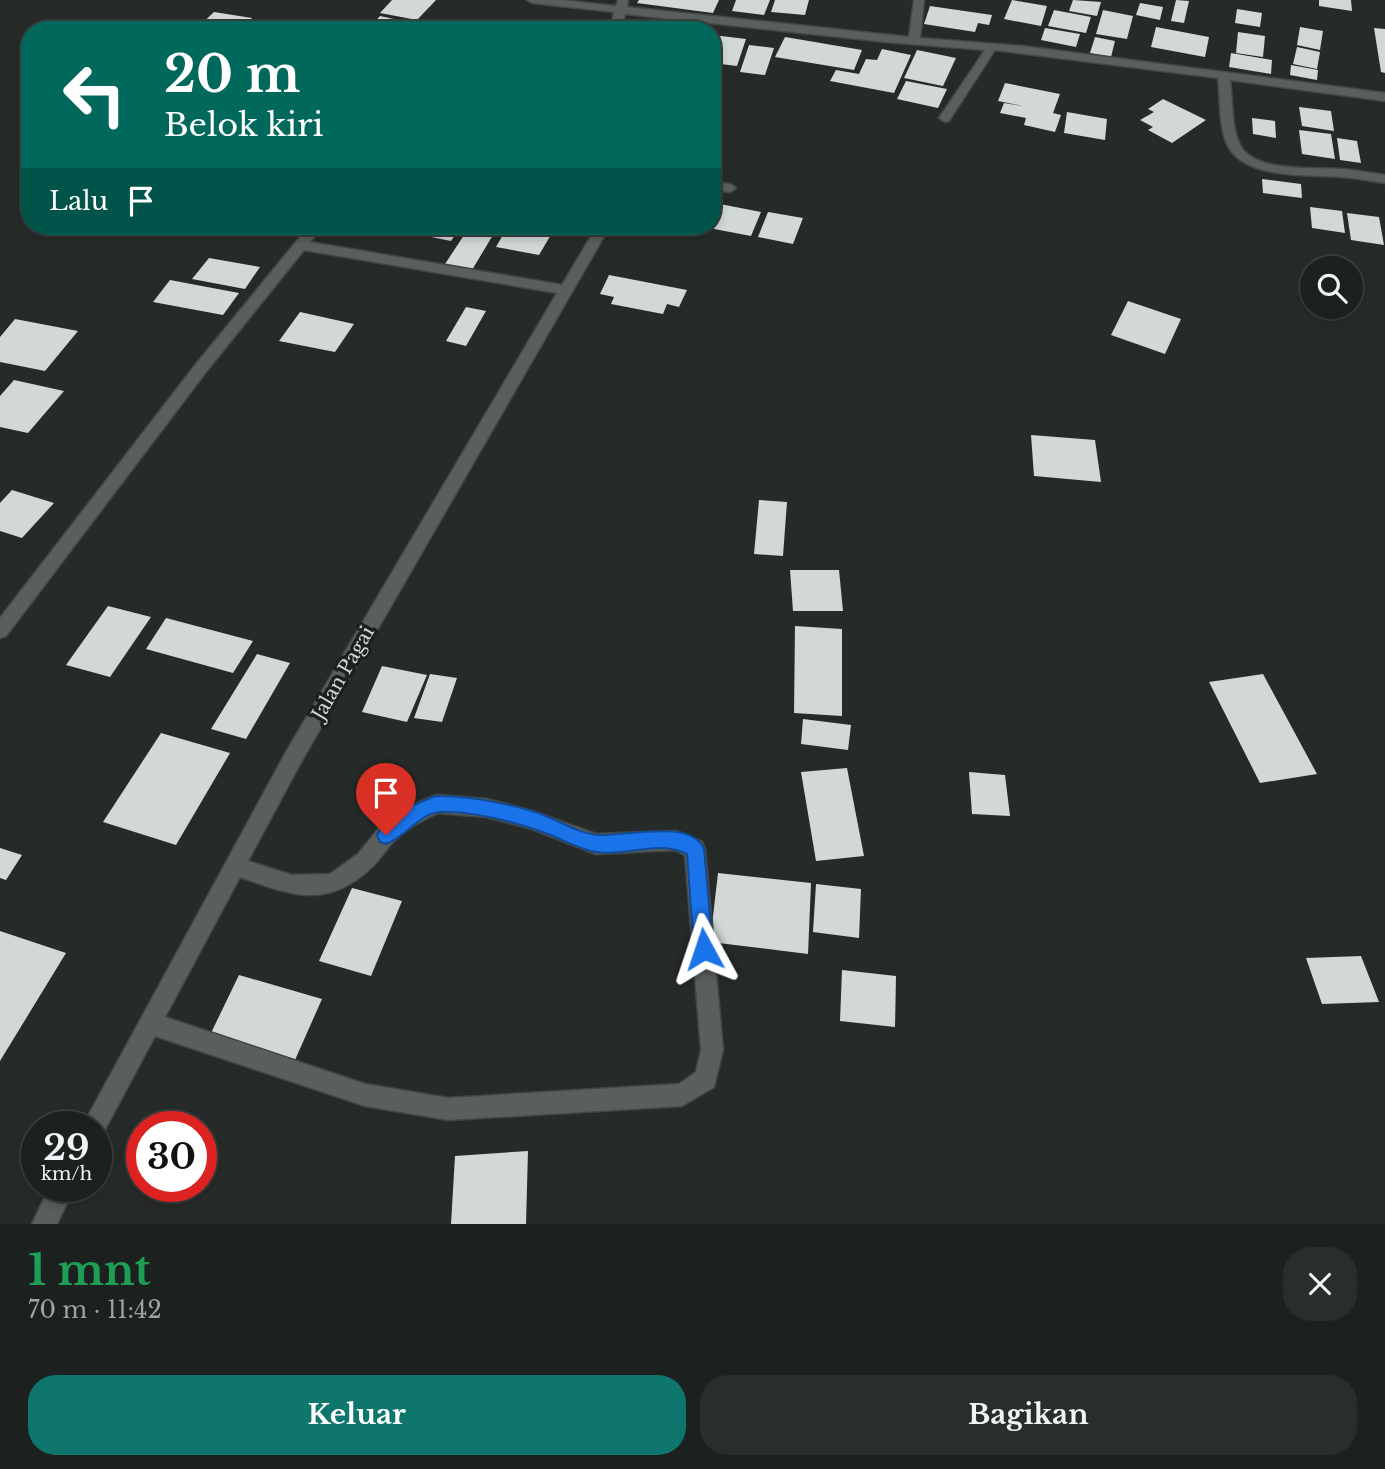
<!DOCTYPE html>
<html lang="id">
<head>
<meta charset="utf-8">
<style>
	body { margin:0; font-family:"Libre Baskerville",serif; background:#292d2c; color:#f1f3f6; height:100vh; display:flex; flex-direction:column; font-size:26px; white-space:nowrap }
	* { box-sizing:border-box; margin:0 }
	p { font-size:23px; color:#a0a3a4 }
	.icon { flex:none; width:38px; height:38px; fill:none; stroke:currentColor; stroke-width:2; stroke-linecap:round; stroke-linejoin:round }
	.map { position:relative; height:1224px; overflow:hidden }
	.details { display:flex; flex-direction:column; background:#1c201f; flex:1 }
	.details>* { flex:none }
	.guide { position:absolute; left:21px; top:21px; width:700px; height:214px; border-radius:28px; box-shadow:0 4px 10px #0003,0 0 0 2px #3a3e3d; background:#00695c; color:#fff; overflow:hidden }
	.controls { position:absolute; left:1300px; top:256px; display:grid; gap:14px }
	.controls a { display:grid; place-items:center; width:63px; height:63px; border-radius:50%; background:#1c201f; box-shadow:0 4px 10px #0003,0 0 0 2px #3a3e3d; font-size:35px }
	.speed { position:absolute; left:21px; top:1111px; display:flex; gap:14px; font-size:35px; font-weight:700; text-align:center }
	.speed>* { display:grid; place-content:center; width:91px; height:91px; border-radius:50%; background:#1c201f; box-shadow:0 4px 10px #0003,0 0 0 2px #3a3e3d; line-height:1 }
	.speed small { font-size:18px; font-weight:400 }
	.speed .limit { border:10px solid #d22; background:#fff; color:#111 }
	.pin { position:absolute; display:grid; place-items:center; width:60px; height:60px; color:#fff; margin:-72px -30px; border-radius:50% 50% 50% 0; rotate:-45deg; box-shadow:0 0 7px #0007 }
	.pin .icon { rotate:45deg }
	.me { position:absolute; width:77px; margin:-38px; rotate:355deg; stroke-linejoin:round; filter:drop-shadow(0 0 5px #0008) }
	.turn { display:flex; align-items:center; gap:24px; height:147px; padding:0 28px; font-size:32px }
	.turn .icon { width:91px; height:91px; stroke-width:2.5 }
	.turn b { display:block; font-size:49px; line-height:60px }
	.then { display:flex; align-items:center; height:66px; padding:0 28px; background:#0003; gap:14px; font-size:26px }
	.round { display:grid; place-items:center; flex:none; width:74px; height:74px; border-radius:28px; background:#292d2c }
	.summary { display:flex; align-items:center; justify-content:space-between; height:119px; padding:0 28px }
	h1 { font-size:42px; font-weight:700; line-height:52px; color:#1e9e55 }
	.primary-button { display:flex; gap:14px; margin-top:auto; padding:14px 28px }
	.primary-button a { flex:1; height:80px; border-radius:28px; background:#0f766e; color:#fff; font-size:28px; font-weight:700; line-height:80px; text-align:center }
	.primary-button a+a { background:#292d2c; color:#f1f3f6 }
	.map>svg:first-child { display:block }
	.building { fill:#d1d8d6 }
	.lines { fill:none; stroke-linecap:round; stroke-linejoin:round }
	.minor-casing { stroke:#424644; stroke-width:3 }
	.minor { fill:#595f5d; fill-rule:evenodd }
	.route { fill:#1a73e8; stroke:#114b97; stroke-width:2 }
	.labels { text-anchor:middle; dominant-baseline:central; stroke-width:7; stroke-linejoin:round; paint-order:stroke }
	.street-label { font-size:19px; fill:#d2d6d4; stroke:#1c211f }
</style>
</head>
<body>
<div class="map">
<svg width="1385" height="1224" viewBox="0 0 1385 1224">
	<rect width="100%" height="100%" fill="#262b29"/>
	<!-- building -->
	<path class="building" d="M 392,0 L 436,0 L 417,20 L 380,13 Z
		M 639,0 L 719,0 L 713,13 L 637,3 Z
		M 736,0 L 770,0 L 764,15 L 732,11 Z
		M 775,0 L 809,0 L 805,15 L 771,12 Z
		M 1012,0 L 1047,6 L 1041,26 L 1004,19 Z
		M 1073,0 L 1101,2 L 1097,16 L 1069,11 Z
		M 1176,0 L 1189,1 L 1184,23 L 1171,21 Z
		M 1319,0 L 1351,0 L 1352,11 L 1319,6 Z
		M 1140,3 L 1163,7 L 1160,20 L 1136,15 Z
		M 930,6 L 992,15 L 989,25 L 978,23 L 975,32 L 924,24 Z
		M 1237,9 L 1262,13 L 1260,27 L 1235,23 Z
		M 1054,10 L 1091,17 L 1086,33 L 1048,26 Z
		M 1103,10 L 1133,16 L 1127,39 L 1096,34 Z
		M 214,12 L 252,18 L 241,30 L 195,30 Z
		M 380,16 L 421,25 L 416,30 L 367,30 Z
		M 1156,27 L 1209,37 L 1205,57 L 1151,47 Z
		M 1300,27 L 1323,31 L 1320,50 L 1297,45 Z
		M 1045,28 L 1080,34 L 1076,47 L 1041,40 Z
		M 1374,28 L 1385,29 L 1385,73 L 1381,72 Z
		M 1238,32 L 1265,36 L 1263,57 L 1236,53 Z
		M 713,35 L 746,39 L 737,66 L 712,63 Z
		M 785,37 L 862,50 L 854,70 L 775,57 Z
		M 1095,37 L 1115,41 L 1111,57 L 1090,53 Z
		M 749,45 L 774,48 L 765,75 L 740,72 Z
		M 1297,47 L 1320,52 L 1317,69 L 1293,64 Z
		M 882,49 L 911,55 L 894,93 L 830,81 L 836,70 L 859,74 L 866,59 L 877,60 Z
		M 917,50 L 956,58 L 943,86 L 904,78 Z
		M 1231,53 L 1272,60 L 1271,74 L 1229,67 Z
		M 1291,65 L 1318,70 L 1317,80 L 1290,75 Z
		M 906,81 L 947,89 L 938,108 L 897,99 Z
		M 1005,83 L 1060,94 L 1053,113 L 1061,115 L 1055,132 L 1024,125 L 1026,118 L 1000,113 L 1004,103 L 1023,106 L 998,101 Z
		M 1163,99 L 1206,120 L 1172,143 L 1148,130 L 1153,127 L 1140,120 L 1154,112 L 1148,109 Z
		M 1299,107 L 1331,111 L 1334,131 L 1302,126 Z
		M 1067,112 L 1107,119 L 1105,140 L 1064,133 Z
		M 1252,118 L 1275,121 L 1276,138 L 1253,134 Z
		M 1299,130 L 1331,134 L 1335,159 L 1302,154 Z
		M 1337,138 L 1357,141 L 1361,163 L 1340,160 Z
		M 1262,179 L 1301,184 L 1302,198 L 1263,193 Z
		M 720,204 L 761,212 L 751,236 L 709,228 Z
		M 1310,207 L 1342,211 L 1345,233 L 1312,228 Z
		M 768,212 L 803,218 L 793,244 L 758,237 Z
		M 1347,213 L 1379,217 L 1384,245 L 1351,240 Z
		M 433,226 L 461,226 L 451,241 L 426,236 Z
		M 470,226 L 496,230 L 472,270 L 445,264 Z
		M 508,226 L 543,226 L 555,228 L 539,255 L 496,247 Z
		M 209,258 L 260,267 L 245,289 L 192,279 Z
		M 609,275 L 687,290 L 679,307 L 667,304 L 663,314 L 611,304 L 614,297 L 600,294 Z
		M 170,280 L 239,293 L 223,315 L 153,302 Z
		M 1128,301 L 1181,319 L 1165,354 L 1111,335 Z
		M 466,307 L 486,311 L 466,346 L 446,341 Z
		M 300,312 L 354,324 L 335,352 L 279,341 Z
		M 15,319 L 78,331 L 45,371 L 0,362 L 0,337 Z
		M 14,380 L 64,391 L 28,433 L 0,427 L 0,396 Z
		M 1031,435 L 1095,440 L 1101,482 L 1034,476 Z
		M 12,490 L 54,503 L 22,538 L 0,531 L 0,503 Z
		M 759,500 L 787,502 L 783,556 L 754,554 Z
		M 790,570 L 839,570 L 843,611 L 793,611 Z
		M 108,606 L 151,617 L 110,677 L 66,665 Z
		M 166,618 L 253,641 L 233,673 L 146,649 Z
		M 795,626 L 842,629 L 842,716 L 794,713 Z
		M 257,654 L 290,663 L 246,739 L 211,729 Z
		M 382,666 L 427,675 L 407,722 L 362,712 Z
		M 430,674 L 457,678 L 442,722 L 414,718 Z
		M 1263,674 L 1317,774 L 1260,783 L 1209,682 Z
		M 803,719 L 851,725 L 848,750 L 801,744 Z
		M 161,733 L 230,753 L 176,845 L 103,822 Z
		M 847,768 L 864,856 L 816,861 L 801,772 Z
		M 969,772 L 1005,775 L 1010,816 L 972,814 Z
		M 0,848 L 22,855 L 6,880 L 0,878 Z
		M 718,873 L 811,883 L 808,954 L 710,942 Z
		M 816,884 L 861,889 L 859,938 L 813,932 Z
		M 352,888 L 402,901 L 371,976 L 319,961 Z
		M 0,931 L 66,953 L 0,1061 Z
		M 1361,956 L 1379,1002 L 1322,1004 L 1306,958 Z
		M 842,970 L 896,976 L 895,1027 L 840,1021 Z
		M 239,975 L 322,999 L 295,1060 L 210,1035 Z
		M 528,1151 L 526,1224 L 451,1224 L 455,1156 Z"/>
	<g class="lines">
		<!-- minor casing -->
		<g class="minor-casing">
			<path id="minor" d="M 527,0 L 561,0 L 616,6 L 618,0 L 628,0 L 627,7 L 909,37 L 914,0 L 924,0 L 920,38 L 1022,46 L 1385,93 L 1385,101 L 1230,80 C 1233,100 1231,126 1240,145 C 1254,173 1315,167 1342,169 C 1356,170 1371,173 1385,175 L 1385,183 C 1371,181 1356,178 1342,177 C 1310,174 1248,180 1229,148 C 1218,129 1221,100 1218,78 L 995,50 L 949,121 L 945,122 L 939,118 L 985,50 L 886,42 L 625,14 L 621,30 L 610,30 L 614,12 L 532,3 Z
				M 712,182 L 730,184 L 736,188 L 730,192 L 712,190 Z
				M 309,226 L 323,226 L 310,242 L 562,285 L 597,226 L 610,226 L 300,764 L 248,861 L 292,875 L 330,874 L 358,854 L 379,828 L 403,809 L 437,795 L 487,799 L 532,811 L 596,834 L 676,831 L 702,842 L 705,849 L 723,1050 L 714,1087 L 682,1106 L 448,1120 L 365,1106 L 155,1036 L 102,1135 L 96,1138 L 96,1127 L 82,1127 L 286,752 L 557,293 L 304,250 L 206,372 L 6,636 L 0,638 L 0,618 L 196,364 ZM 438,813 L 487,817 L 532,829 L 596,854 L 675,850 L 685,855 L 701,1050 L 696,1072 L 679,1084 L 448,1098 L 365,1084 L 165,1017 L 240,877 C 292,895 326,910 371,868 C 379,861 385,851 392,843 C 405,829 421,821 438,813 Z
				M 50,1186 L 75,1186 L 57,1224 L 32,1224 Z"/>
		</g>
		<!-- minor -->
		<use href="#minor" class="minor"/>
	</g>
	<!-- route -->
	<path class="route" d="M 436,796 C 468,796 501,802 532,811 C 553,817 576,833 598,835 C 624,837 691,818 704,849 L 713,949 L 711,956 L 704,959 L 697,956 L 694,949 L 687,854 C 659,839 625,857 596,852 C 582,850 565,841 551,835 C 518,823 476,811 441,812 C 419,813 406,837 386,844 L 380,842 L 377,835 C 386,815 417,803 436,796 Z"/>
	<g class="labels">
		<!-- street labels -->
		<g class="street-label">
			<text transform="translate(343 673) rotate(-60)">Jalan Pagai</text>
		</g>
	</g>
</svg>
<div class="controls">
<a><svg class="icon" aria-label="search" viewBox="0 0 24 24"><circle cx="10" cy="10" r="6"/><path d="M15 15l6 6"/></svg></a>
</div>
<div class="speed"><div>29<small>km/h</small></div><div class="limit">30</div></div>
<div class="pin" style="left:386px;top:835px;background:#d93025"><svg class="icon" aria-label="arrive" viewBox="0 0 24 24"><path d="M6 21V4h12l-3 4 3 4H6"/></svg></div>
<svg class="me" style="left:704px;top:949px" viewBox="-20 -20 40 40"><path d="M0-17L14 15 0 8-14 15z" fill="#1a73e8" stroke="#fff" stroke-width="4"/></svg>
<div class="guide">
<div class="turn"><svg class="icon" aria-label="left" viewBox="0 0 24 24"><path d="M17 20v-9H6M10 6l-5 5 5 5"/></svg><div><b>20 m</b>Belok kiri</div></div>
<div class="then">Lalu<svg class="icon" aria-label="arrive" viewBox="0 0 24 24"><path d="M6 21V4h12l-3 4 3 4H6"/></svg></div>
</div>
</div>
<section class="details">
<div class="summary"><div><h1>1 mnt</h1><p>70 m · 11:42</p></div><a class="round"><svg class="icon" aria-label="close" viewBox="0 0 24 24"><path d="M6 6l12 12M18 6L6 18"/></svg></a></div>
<div class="primary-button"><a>Keluar</a><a>Bagikan</a></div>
</section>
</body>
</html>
